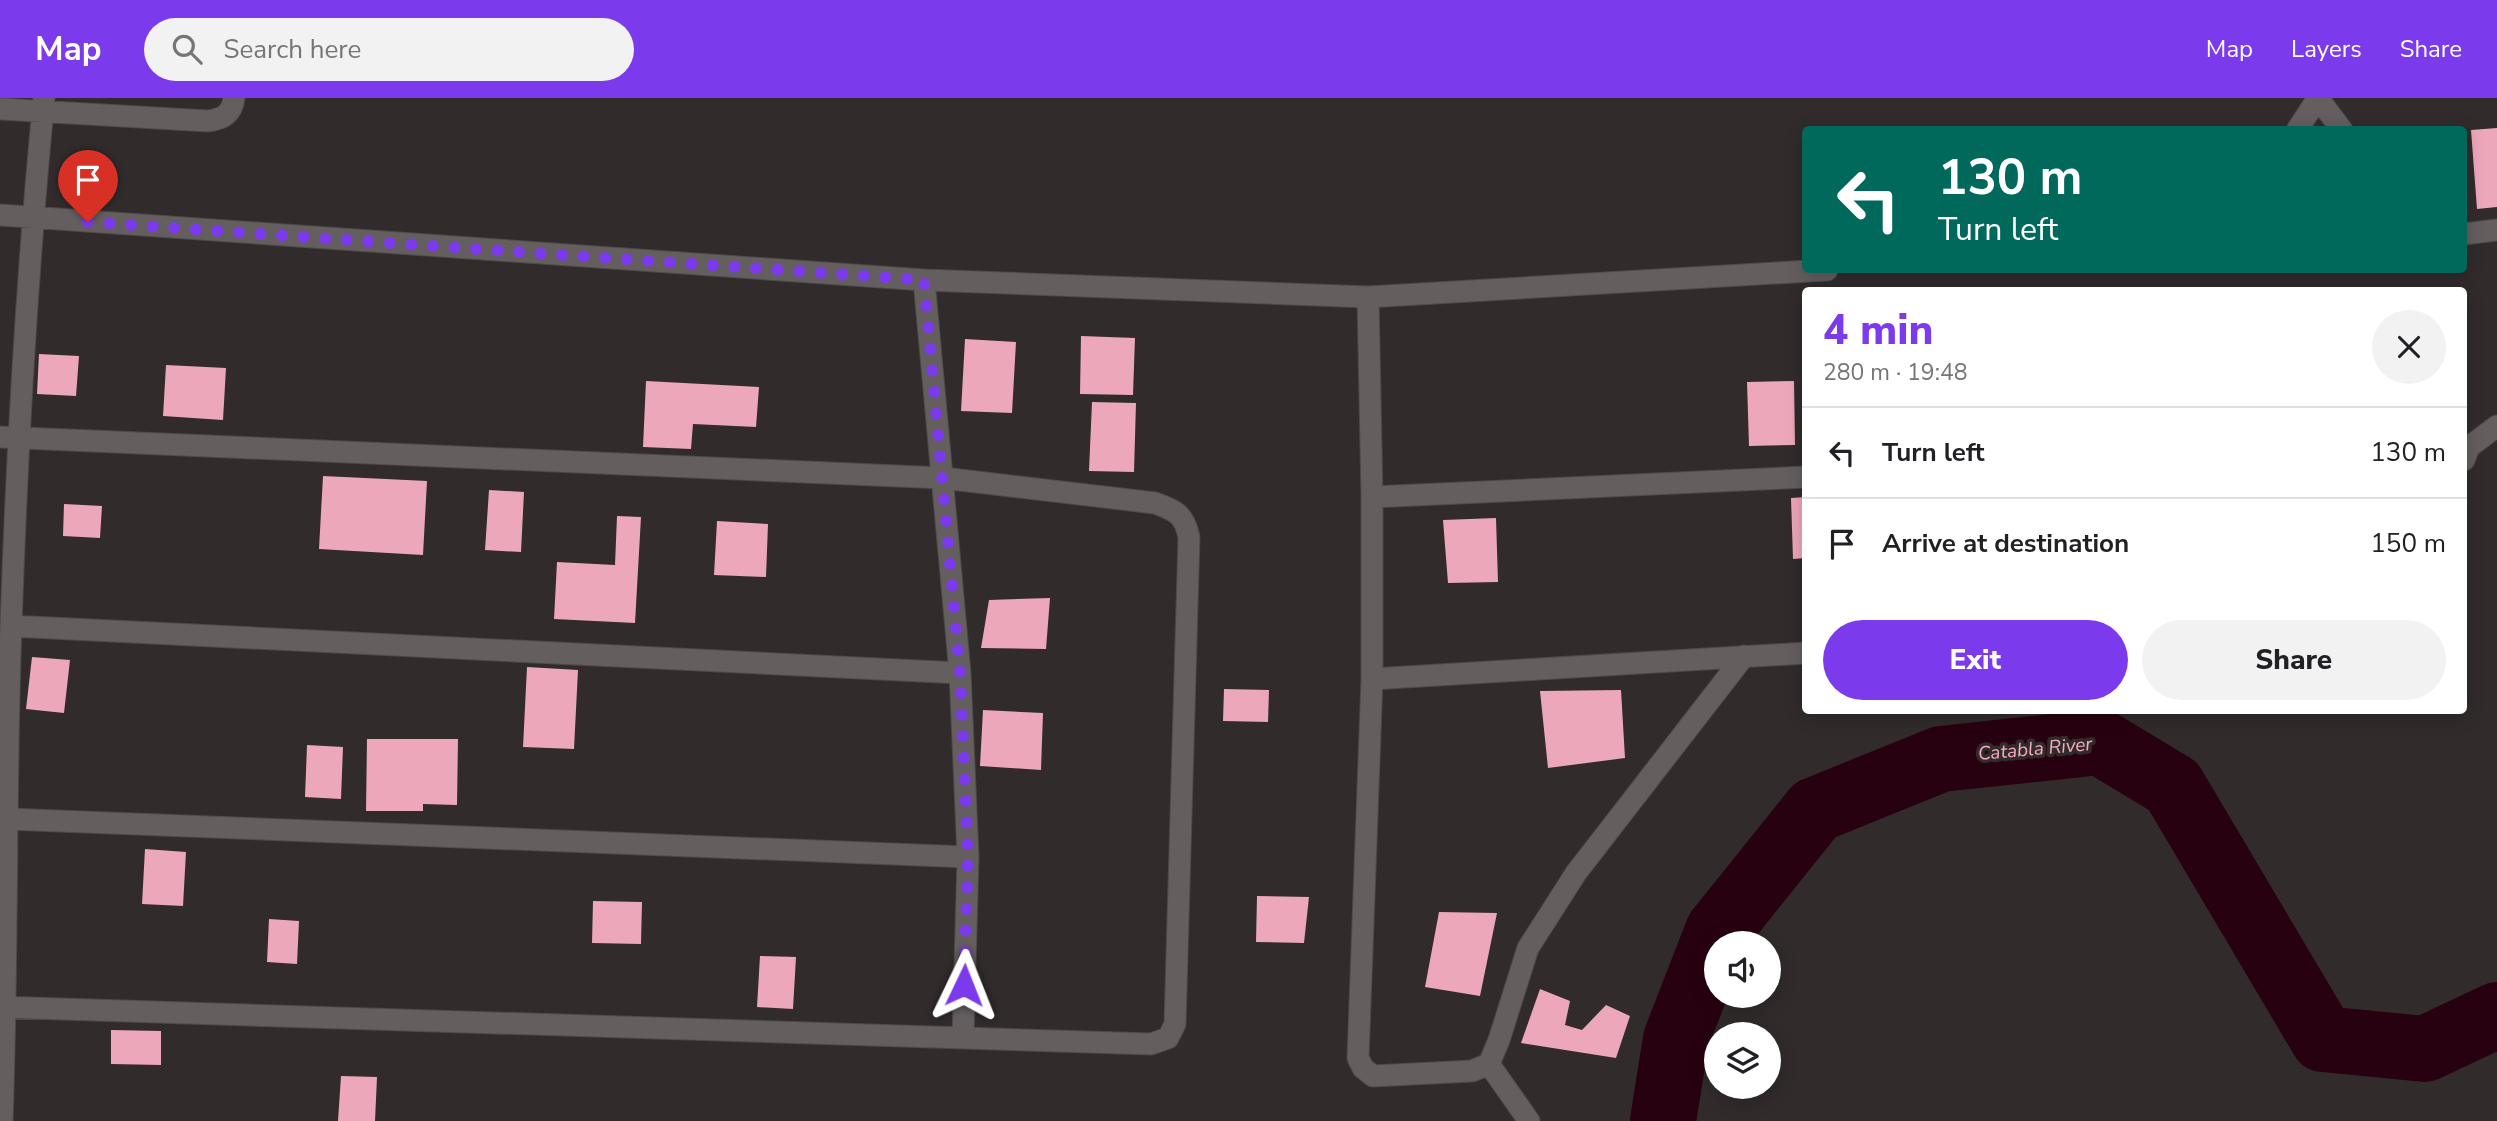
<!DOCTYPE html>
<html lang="en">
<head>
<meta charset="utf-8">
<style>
	body { margin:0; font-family:"Nunito Sans",sans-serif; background:#f2f2f2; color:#202124; height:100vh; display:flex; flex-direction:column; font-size:26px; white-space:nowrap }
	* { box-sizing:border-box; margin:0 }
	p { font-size:23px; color:#757577 }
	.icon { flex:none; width:38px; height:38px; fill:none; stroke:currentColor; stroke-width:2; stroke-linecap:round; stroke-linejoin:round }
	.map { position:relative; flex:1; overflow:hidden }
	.details { position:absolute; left:1802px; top:189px; width:665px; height:427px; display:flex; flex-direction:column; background:#fff; border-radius:7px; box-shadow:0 4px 18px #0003 }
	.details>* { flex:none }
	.top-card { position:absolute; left:1802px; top:28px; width:665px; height:147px; border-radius:7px; box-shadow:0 4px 18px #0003; background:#00695c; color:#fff; overflow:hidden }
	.controls { position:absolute; left:1704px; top:833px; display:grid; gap:14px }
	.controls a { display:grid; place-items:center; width:77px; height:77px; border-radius:50%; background:#fff; box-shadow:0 4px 18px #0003; font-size:35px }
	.pin { position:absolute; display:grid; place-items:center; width:60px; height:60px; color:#fff; margin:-72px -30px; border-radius:50% 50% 50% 0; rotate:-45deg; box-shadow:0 0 7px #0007 }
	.pin .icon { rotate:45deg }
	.me { position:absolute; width:77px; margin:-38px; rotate:2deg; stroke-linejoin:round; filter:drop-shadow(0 0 5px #0008) }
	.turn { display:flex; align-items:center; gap:24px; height:147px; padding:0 21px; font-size:32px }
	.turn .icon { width:91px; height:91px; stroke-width:2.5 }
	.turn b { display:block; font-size:49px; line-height:60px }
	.round { display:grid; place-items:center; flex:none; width:74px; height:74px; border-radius:37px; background:#f2f2f2 }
	.overview { display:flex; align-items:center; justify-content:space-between; height:119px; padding:0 21px }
	h1 { font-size:42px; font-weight:800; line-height:52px; color:#7c3aed }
	.button { display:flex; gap:14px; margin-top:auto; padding:14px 21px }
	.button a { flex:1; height:80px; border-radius:42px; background:#7c3aed; color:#fff; font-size:28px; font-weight:800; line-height:80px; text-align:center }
	.button a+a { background:#f2f2f2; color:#202124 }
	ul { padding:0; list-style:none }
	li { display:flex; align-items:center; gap:21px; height:91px; padding:0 21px; border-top:2px solid #e0e0e0 }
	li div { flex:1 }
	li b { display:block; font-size:26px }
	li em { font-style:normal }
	header { display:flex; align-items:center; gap:42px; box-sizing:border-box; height:98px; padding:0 35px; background:#7c3aed; color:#fff }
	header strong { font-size:33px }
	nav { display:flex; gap:38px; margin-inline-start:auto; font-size:24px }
	.search { width:490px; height:63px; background:#f2f2f2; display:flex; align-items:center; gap:18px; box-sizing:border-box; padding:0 24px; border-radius:38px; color:#757577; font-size:26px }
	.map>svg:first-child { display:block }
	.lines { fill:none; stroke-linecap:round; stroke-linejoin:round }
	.river { stroke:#280110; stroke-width:66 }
	.building { fill:#eda7ba }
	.minor-casing { stroke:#4d4849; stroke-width:23 }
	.minor { stroke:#645e5f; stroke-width:21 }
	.route { stroke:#7c3aed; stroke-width:12; stroke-dasharray:0 21.6 }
	.labels { text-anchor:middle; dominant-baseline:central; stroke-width:7; stroke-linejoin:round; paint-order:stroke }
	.water-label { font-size:19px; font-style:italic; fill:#f7abc0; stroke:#312b2c }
</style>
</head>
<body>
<header>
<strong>Map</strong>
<div class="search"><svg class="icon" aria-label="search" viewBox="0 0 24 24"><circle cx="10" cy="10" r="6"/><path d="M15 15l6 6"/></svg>Search here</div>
<nav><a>Map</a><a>Layers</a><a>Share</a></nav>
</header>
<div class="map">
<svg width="2497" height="1023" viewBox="0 0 2497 1023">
	<rect width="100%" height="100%" fill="#312b2c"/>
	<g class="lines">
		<!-- river -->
		<path class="river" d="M 1663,1023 L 1676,941 L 1718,833 L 1815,712 L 1941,661 L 2100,644 L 2173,688 L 2323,941 L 2425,951 L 2497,917"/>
	</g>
	<!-- building -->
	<path class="building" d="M 2497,30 L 2497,109 L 2477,111 L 2471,32 Z
		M 1081,238 L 1135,240 L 1133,297 L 1080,296 Z
		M 965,241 L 1016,244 L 1012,315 L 961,313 Z
		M 39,256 L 79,258 L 76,298 L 37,296 Z
		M 166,267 L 226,270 L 223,322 L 163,318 Z
		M 646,283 L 759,289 L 756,329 L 693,326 L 691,351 L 643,349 Z
		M 1794,283 L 1795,347 L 1749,348 L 1747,284 Z
		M 1092,304 L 1136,305 L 1134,374 L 1089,373 Z
		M 323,378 L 427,383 L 423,457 L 319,451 Z
		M 489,392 L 524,394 L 521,454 L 485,452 Z
		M 1806,399 L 1806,460 L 1793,461 L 1791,400 Z
		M 64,406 L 102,408 L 100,440 L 63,438 Z
		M 617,418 L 641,419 L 635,525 L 554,521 L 557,464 L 615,467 Z
		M 1496,420 L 1498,484 L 1448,485 L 1443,422 Z
		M 717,423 L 768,426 L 766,479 L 714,477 Z
		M 1050,500 L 1046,551 L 981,550 L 989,502 Z
		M 32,559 L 70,562 L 64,615 L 26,611 Z
		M 527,569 L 578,572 L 574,651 L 523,649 Z
		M 1224,591 L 1269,592 L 1268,624 L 1223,623 Z
		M 1621,592 L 1625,660 L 1548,670 L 1540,593 Z
		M 983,612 L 1043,615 L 1041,672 L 980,668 Z
		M 367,641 L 458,641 L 457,707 L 423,706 L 423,713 L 366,713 Z
		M 307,647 L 343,649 L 341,701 L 305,699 Z
		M 145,751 L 186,754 L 183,808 L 142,806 Z
		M 1257,798 L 1309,799 L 1304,845 L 1256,844 Z
		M 593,803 L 642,804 L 641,846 L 592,845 Z
		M 1439,814 L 1497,815 L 1480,898 L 1425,889 Z
		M 269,821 L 299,823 L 297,866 L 267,864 Z
		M 760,858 L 796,859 L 793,911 L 757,909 Z
		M 1540,891 L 1570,903 L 1565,927 L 1582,932 L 1606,907 L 1630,918 L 1616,960 L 1521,945 Z
		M 111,932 L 161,933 L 161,967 L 111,966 Z
		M 341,978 L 377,979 L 375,1023 L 338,1023 Z"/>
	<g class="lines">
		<!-- minor casing -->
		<g class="minor-casing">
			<path id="minor" d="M 2318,0 L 2342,32
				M 0,11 L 208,23 C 223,21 232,16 234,0
				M 2297,32 L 2318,0
				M 0,117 L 924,182 L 1368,199
				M 2464,136 L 2497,132
				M 924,182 L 960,575 L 968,759 L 963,938
				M 0,339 L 943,380 L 1155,405 C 1176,413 1184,416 1189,439 L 1175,926 L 1168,940 L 1151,946 L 0,909
				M 2464,362 L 2469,349 L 2497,328
				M 1372,399 L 1806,379
				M 11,528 L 960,575
				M 1806,555 L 1372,581 L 1372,399 L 1368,199 L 1827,172
				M 1372,581 L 1358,960 L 1363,970 L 1373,978 L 1472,973 L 1489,966 L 1499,942 L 1528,850 L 1576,775 L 1744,558
				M 8,721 L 968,759
				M 1489,966 L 1529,1023
				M 2,1023 C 8,858 5,692 11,527 C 17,351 27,175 44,0"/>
		</g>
		<!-- minor -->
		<use href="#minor" class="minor"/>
	</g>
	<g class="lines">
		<!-- route -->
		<path class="route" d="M 88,124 L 924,182 L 960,575 L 968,759 L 964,887"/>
	</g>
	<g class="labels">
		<!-- water labels -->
		<g class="water-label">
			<text transform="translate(2035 651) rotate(-5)">Catabla River</text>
		</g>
	</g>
</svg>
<div class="controls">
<a><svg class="icon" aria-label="sound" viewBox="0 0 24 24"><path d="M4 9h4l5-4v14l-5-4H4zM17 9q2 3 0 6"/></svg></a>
<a><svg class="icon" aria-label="layers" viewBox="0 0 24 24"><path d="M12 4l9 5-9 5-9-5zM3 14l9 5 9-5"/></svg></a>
</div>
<div class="pin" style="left:88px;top:124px;background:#d93025"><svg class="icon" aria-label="arrive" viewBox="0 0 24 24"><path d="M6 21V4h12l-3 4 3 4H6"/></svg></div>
<svg class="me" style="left:964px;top:887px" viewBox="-20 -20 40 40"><path d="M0-17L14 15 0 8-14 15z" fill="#7c3aed" stroke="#fff" stroke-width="4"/></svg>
<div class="top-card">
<div class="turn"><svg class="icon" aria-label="left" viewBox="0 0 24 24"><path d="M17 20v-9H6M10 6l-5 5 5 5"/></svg><div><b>130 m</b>Turn left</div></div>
</div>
<section class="details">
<div class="overview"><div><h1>4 min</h1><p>280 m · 19:48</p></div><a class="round"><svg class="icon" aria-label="close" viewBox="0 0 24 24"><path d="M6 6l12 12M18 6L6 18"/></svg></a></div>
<ul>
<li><svg class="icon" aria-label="left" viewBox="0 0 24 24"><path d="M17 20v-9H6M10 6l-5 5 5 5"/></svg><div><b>Turn left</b></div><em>130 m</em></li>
<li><svg class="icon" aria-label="arrive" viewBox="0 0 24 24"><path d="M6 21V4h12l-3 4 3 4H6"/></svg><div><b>Arrive at destination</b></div><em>150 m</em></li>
</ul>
<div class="button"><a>Exit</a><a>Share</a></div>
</section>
</div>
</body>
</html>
